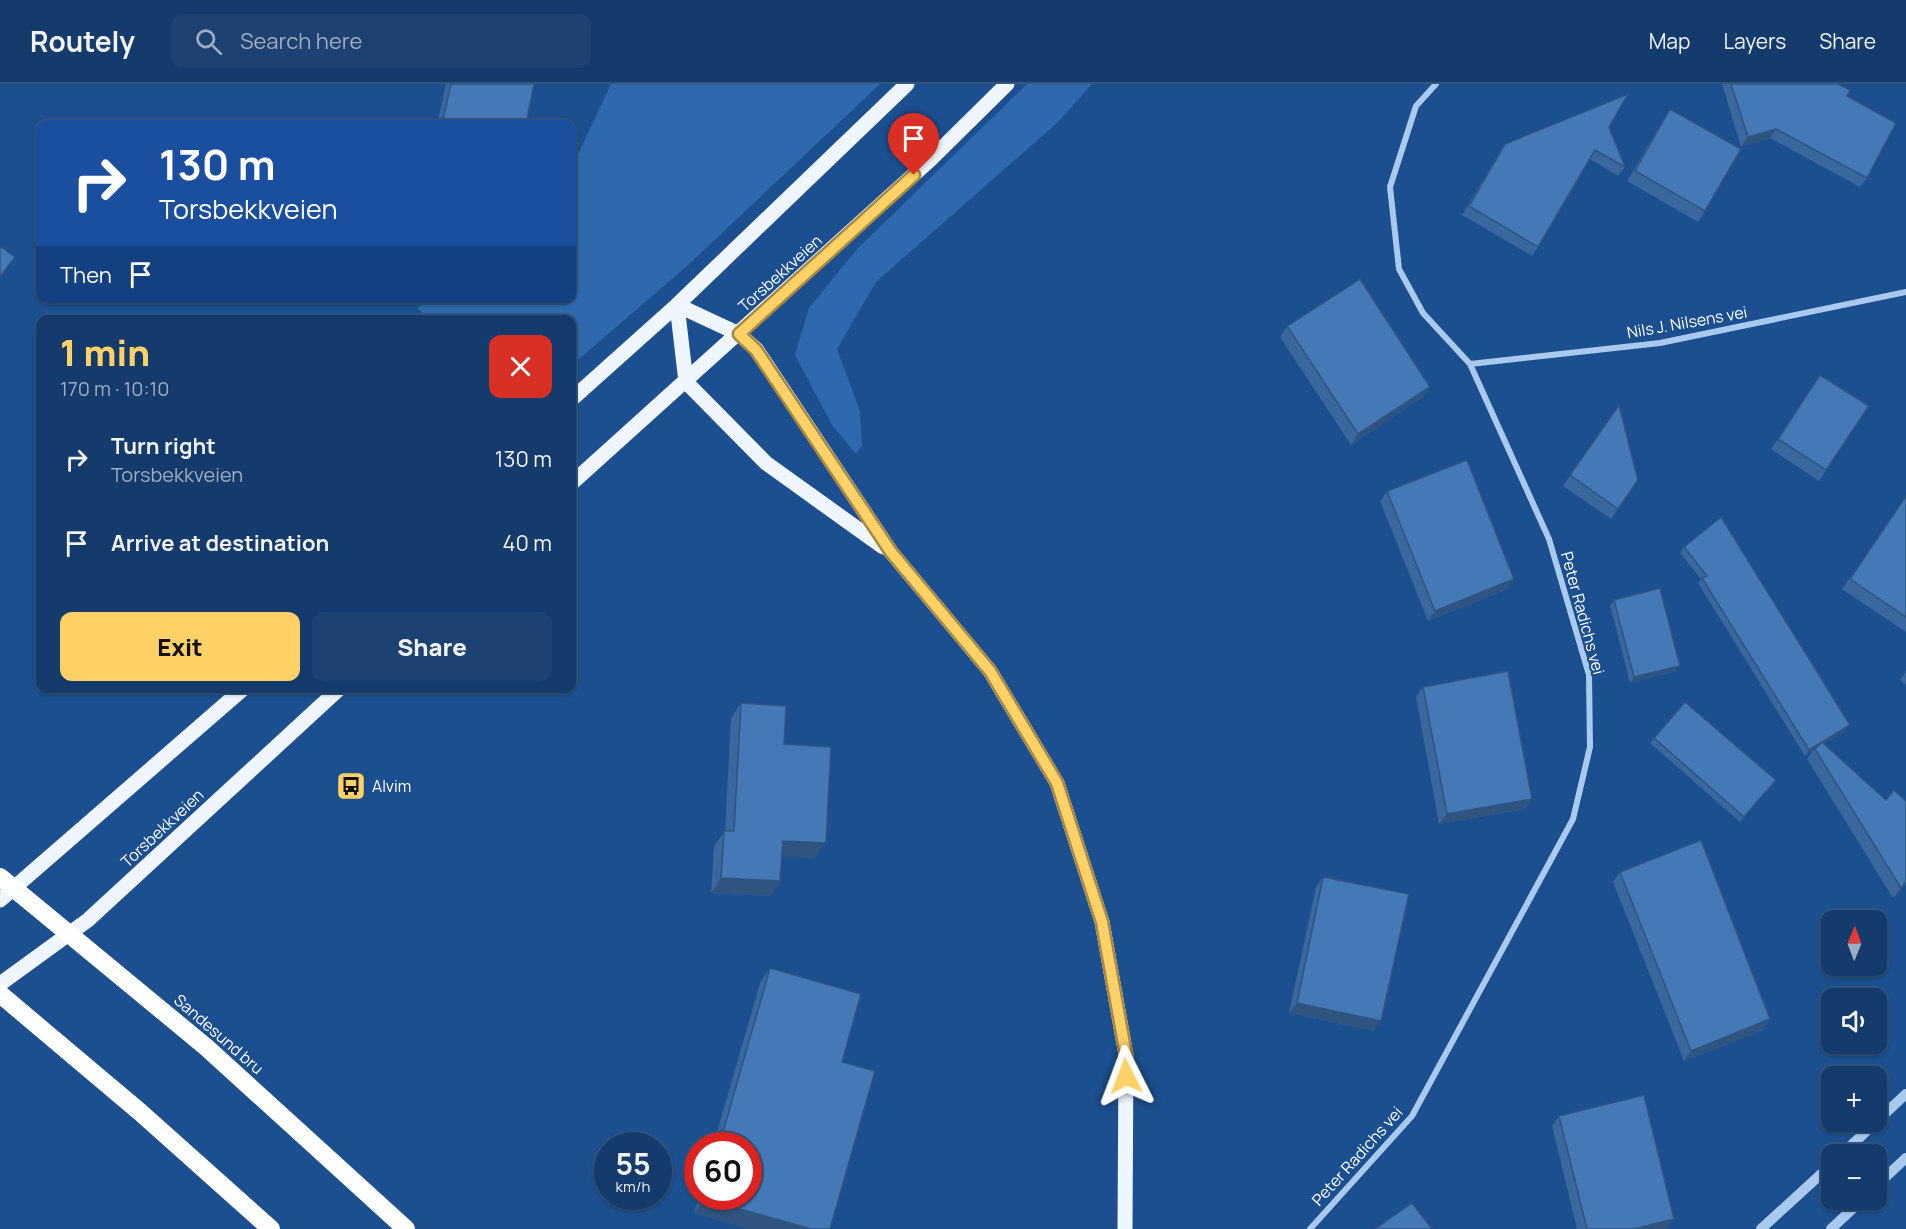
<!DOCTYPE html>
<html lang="en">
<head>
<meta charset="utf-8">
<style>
	body { margin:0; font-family:Manrope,sans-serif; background:#1d4271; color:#f1f3f6; height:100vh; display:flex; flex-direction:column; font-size:22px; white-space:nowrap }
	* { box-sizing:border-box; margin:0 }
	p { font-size:20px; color:#9dadc1 }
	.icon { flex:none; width:33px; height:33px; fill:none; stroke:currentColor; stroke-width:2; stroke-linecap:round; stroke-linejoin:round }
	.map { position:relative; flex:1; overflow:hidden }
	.drawer { position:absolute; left:36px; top:231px; width:540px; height:378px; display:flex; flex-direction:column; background:#143b6b; border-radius:12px; box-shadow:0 2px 4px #0004,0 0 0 2px #33557e }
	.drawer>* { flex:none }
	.top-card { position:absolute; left:36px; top:36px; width:540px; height:183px; border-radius:12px; box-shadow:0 2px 4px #0004,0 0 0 2px #33557e; background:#1a4fa0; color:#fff; overflow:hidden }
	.needle { width:39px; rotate:1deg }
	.buttons { position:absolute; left:1821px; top:826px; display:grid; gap:12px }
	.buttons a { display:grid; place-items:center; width:66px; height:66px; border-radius:12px; background:#143b6b; box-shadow:0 2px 4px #0004,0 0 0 2px #33557e; font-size:30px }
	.speed { position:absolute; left:594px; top:1048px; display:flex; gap:12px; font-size:30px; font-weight:700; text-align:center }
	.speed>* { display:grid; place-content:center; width:78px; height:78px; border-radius:50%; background:#143b6b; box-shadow:0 2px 4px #0004,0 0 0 2px #33557e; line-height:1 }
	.speed small { font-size:15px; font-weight:400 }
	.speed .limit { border:9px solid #d22; background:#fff; color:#111 }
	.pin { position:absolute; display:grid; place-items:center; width:51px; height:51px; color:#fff; margin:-62px -26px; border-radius:50% 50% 50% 0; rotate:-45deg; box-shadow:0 0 6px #0007 }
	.pin .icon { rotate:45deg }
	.me { position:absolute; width:66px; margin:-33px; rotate:357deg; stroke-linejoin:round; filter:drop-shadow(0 0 4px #0008) }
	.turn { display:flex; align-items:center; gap:21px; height:126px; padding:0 24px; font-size:27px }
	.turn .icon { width:78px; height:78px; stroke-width:2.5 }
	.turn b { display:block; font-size:42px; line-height:51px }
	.then { display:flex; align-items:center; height:57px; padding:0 24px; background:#0003; gap:12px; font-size:22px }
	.round { display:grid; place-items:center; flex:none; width:63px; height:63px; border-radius:12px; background:#1d4271 }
	.overview { display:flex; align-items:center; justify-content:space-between; height:102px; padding:0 24px }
	h1 { font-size:36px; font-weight:800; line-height:45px; color:#ffd166 }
	.button { display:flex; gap:12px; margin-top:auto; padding:12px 24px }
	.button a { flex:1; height:69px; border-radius:12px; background:#ffd166; color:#111; font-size:24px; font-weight:800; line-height:69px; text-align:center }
	.button a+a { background:#1d4271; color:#f1f3f6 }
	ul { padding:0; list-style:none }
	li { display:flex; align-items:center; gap:18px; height:84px; padding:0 24px }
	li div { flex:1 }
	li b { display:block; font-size:22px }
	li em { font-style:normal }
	header { display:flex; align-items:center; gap:36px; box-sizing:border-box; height:84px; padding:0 30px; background:#143b6b; border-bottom:2px solid #33557e }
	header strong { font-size:28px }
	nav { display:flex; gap:33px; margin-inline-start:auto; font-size:21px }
	.search { width:420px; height:54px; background:#1d4271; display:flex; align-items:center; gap:15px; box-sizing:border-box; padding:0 21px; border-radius:12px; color:#9dadc1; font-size:22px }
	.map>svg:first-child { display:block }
	.green { fill:#2e69ad }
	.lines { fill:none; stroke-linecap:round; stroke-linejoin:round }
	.minor { stroke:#a9c9ee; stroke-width:6 }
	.tertiary { stroke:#a9c9ee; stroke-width:10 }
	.primary { stroke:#f0f6ff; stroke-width:15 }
	.motorway { stroke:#fff; stroke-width:18 }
	.motorway-bridge { stroke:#fff; stroke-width:18 }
	.wall { fill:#3a679d }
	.shaded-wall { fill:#305480 }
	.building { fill:#4478b7; stroke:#305480; stroke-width:1.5 }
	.route-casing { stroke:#a68842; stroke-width:15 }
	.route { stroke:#ffd166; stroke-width:10 }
	.labels { text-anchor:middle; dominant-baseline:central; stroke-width:4.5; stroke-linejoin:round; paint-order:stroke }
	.street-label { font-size:16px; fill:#fff; stroke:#1b4f8f }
	.poi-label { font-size:16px; fill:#fff; stroke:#1b4f8f; text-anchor:start }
</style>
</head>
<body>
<header>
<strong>Routely</strong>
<div class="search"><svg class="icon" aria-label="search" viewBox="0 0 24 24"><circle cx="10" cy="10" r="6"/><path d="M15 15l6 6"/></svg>Search here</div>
<nav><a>Map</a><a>Layers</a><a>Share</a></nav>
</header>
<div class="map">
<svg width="1906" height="1145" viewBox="0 0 1906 1145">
	<rect width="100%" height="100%" fill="#1b4f8f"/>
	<!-- green -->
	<path class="green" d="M 611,0 L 880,0 L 686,183 L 572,281 L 572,236 L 426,235 L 418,224 L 429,215 L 572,214 L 572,83 Z
		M 1027,0 L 1092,0 L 1057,39 L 876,198 L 837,265 L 860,327 L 862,362 L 856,370 L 832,341 L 795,271 L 809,224 L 858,164 Z"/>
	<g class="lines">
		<!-- minor -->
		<path class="minor" d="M 1470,280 L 1660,259 L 1906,208
			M 1310,1145 L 1412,1032 L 1573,735 L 1590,663 L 1589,591 L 1549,455 L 1470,280 L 1423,229 L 1399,185 L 1390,103 L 1416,22 L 1436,0"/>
		<!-- tertiary -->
		<path class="tertiary" d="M 1876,1038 L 1906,1010
			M 1841,1071 L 1876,1038
			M 1876,1102 L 1906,1074
			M 1761,1145 L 1832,1080
			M 1831,1145 L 1862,1116"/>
		<!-- primary -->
		<path class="primary" d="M 677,221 L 739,250 L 756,265 L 891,468 L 990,587 L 1057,699 L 1102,838 L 1126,971 L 1125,1145
			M 677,221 L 686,298 L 766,379 L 883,463
			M 572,315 L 677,221 L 907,0
			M 572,399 L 931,75 L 1007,0
			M 0,816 L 244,604
			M 0,900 L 88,836 L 340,604"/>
		<!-- motorway -->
		<path class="motorway" d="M 0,910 L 140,1028 L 271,1145"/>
		<!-- motorway-bridge -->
		<path class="motorway-bridge" d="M 0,793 L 206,963 L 406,1145"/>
	</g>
	<!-- wall -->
	<path class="wall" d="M 446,0 L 534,0 L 526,40 L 437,40 Z
		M 1722,0 L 1838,0 L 1847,12 L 1867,94 L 1860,103 L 1770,54 L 1741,63 Z
		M 1670,25 L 1705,127 L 1698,138 L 1627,97 L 1663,36 Z
		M 1609,43 L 1625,83 L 1618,92 L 1590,75 L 1538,163 L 1532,172 L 1462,131 L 1499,69 L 1505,60 Z
		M 1287,242 L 1423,313 L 1351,361 L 1280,253 Z
		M 1820,291 L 1869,322 L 1819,397 L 1771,365 Z
		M 1619,321 L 1638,396 L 1611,435 L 1563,402 Z
		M 1387,407 L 1507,505 L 1428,537 L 1380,417 Z
		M 1906,412 L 1906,548 L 1842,505 Z
		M 1684,463 L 1850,641 L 1846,646 L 1824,660 L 1906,800 L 1893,814 L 1807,675 L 1813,667 L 1805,672 L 1698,499 L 1701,495 L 1680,469 Z
		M 1614,516 L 1676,587 L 1630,599 L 1610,521 Z
		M 1906,587 L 1906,601 L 1900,596 Z
		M 1423,603 L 1532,715 L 1525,725 L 1439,740 L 1416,613 Z
		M 741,619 L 784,660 L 815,774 L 782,772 L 780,797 L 770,812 L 711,809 L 714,762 L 725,747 L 731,634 Z
		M 1654,654 L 1772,701 L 1740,738 L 1650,659 Z
		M 1620,788 L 1770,935 L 1763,946 L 1684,977 L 1613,798 Z
		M 1323,793 L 1374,947 L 1289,929 L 1316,803 Z
		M 770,884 L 861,910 L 842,978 L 875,987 L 830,1145 L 749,1145 L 694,1129 L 699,1113 L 748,1113 L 748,1062 L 713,1062 L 760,899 Z
		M 1559,1032 L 1666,1145 L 1577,1145 L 1552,1042 Z"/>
	<!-- shaded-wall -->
	<path class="shaded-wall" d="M 1776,45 L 1770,54 L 1741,63 L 1748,53 Z
		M 1430,303 L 1423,313 L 1351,361 L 1358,350 Z
		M 1514,495 L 1507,505 L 1428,537 L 1435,527 Z
		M 1680,582 L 1676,587 L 1630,599 L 1634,593 Z
		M 1850,641 L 1846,646 L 1815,666 L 1815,665 L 1813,667 L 1805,672 L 1809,666 Z
		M 1532,715 L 1525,725 L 1439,740 L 1447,730 Z
		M 783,757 L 826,759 L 815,774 L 772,772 Z
		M 721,794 L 780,797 L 770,812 L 711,809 Z
		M 1906,798 L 1906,800 L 1893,814 L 1901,804 Z
		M 1297,919 L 1381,937 L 1374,947 L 1289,929 Z
		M 1770,935 L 1763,946 L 1684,977 L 1691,967 Z
		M 704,1115 L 811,1145 L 749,1145 L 694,1129 Z
		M 1674,1135 L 1666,1145 L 1634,1145 Z"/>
	<!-- building -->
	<path class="building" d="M 451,0 L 534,0 L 526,40 L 442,40 Z
		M 1731,0 L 1838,0 L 1850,6 L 1847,12 L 1896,39 L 1867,94 L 1776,45 L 1748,53 Z
		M 1628,10 L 1609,43 L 1625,83 L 1595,66 L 1538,163 L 1469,122 L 1505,60 Z
		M 1670,25 L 1741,65 L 1705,127 L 1635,87 Z
		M 0,162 L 15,173 L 0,193 Z
		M 1360,195 L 1430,303 L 1358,350 L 1287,242 Z
		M 1820,291 L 1869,322 L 1826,386 L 1778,355 Z
		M 1619,321 L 1638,396 L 1618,425 L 1570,391 Z
		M 1467,376 L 1514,495 L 1435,527 L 1387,407 Z
		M 1906,412 L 1906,533 L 1850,495 Z
		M 1721,433 L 1850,641 L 1809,666 L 1702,494 L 1707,492 L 1684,463 Z
		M 1660,504 L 1680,582 L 1634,593 L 1614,516 Z
		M 1508,587 L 1532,715 L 1447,730 L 1423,603 Z
		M 1685,618 L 1776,696 L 1744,733 L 1654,654 Z
		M 741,619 L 786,622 L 784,660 L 831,663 L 826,759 L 783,757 L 780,797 L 721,794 L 724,747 L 734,747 Z
		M 1822,658 L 1886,716 L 1894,706 L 1906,717 L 1906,798 L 1901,804 L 1815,665 Z
		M 1701,756 L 1770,935 L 1691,967 L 1620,788 Z
		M 1323,793 L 1409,810 L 1381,937 L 1297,919 Z
		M 770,884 L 861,910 L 842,978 L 875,987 L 830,1145 L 811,1145 L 704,1115 L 705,1113 L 748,1113 L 748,1062 L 719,1062 Z
		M 1644,1011 L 1674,1135 L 1634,1145 L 1587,1145 L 1559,1032 Z
		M 1412,1119 L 1432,1145 L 1375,1145 Z"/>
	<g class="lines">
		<!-- route casing -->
		<g class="route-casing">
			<path id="route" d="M 914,91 L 739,250 L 756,266 L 891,468 L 990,587 L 1057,699 L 1102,838 L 1126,971 L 1126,992"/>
		</g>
		<!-- route -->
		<use href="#route" class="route"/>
	</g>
	<!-- icons -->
	<defs>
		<g id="bus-square" transform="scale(1.5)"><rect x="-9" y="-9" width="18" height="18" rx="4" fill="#ffd166" stroke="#1b4f8f"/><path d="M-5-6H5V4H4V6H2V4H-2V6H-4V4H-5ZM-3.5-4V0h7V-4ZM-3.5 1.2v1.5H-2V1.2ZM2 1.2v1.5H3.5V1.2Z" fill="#111"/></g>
	</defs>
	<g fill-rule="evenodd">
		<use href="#bus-square" x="351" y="702"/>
	</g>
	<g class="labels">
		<!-- street labels -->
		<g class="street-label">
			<text transform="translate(780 189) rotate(-42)">Torsbekkveien</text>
			<text transform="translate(1687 238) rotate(-10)">Nils J. Nilsens vei</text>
			<text transform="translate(1583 529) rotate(75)">Peter Radichs vei</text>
			<text transform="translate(162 744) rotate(-43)">Torsbekkveien</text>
			<text transform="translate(219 950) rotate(41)">Sandesund bru</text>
			<text transform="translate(1357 1072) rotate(-48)">Peter Radichs vei</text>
		</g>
		<!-- poi labels -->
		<g class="poi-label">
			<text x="372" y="702">Alvim</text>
		</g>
	</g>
</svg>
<div class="buttons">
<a><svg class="needle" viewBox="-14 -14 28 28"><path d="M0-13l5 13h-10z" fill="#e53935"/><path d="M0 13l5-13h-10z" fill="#9dadc1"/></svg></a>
<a><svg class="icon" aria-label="sound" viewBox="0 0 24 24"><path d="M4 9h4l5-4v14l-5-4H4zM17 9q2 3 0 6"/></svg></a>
<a>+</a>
<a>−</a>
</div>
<div class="speed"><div>55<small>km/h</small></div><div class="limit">60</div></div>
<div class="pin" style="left:914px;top:91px;background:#d93025"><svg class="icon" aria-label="arrive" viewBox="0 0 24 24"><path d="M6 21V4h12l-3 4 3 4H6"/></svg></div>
<svg class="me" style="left:1126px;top:992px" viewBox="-20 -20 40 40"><path d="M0-17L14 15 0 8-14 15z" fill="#ffd166" stroke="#fff" stroke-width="4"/></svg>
<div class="top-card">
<div class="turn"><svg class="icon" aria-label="right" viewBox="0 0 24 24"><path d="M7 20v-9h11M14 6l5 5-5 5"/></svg><div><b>130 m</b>Torsbekkveien</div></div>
<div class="then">Then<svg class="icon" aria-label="arrive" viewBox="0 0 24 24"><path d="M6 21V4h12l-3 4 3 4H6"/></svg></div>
</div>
<section class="drawer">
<div class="overview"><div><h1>1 min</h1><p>170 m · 10:10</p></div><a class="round" style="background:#d93025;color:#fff"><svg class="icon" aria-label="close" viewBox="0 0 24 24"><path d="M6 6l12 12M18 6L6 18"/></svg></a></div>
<ul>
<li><svg class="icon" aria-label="right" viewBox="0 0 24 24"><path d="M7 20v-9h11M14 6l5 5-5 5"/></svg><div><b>Turn right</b><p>Torsbekkveien</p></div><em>130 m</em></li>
<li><svg class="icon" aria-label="arrive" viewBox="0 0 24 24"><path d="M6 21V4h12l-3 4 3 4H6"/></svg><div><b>Arrive at destination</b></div><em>40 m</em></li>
</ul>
<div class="button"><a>Exit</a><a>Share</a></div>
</section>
</div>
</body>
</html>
